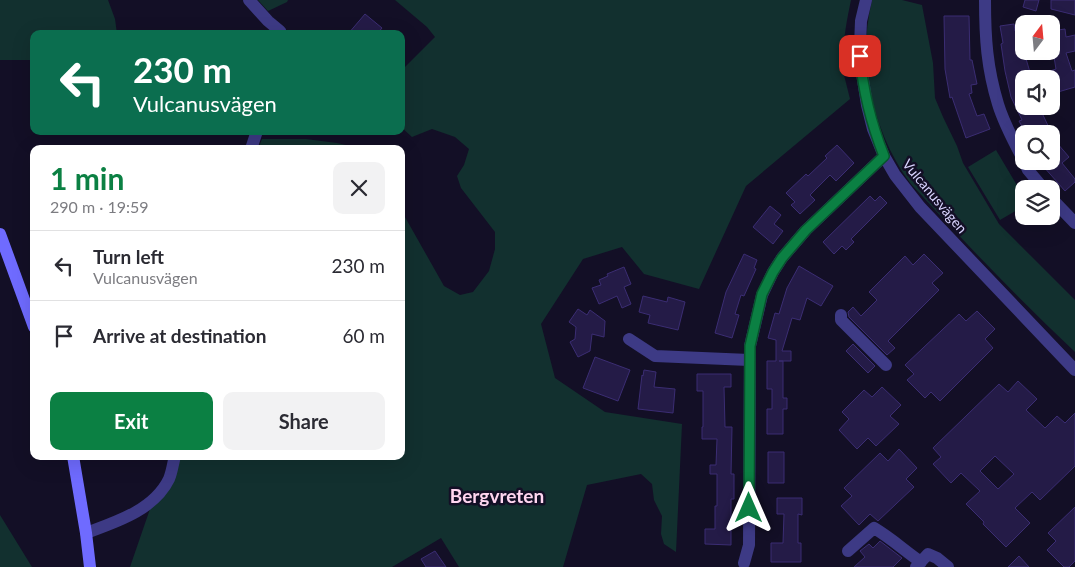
<!DOCTYPE html>
<html lang="en">
<head>
<meta charset="utf-8">
<style>
	body { margin:0; font-family:Lato,sans-serif; background:#f2f2f3; color:#2b2b33; height:100vh; display:flex; flex-direction:column; font-size:19px; white-space:nowrap }
	* { box-sizing:border-box; margin:0 }
	p { font-size:16px; color:#7c7c81 }
	.icon { flex:none; width:28px; height:28px; fill:none; stroke:currentColor; stroke-width:2; stroke-linecap:round; stroke-linejoin:round }
	.map { position:relative; flex:1; overflow:hidden }
	.panel { position:absolute; left:30px; top:145px; width:375px; height:315px; display:flex; flex-direction:column; background:#fff; border-radius:10px; box-shadow:0 5px 20px #0002 }
	.panel>* { flex:none }
	.guide { position:absolute; left:30px; top:30px; width:375px; height:105px; border-radius:10px; box-shadow:0 5px 20px #0002; background:#0b6e4f; color:#fff; overflow:hidden }
	.needle { width:32px; rotate:16deg }
	.tools { position:absolute; left:1015px; top:15px; display:grid; gap:10px }
	.tools a { display:grid; place-items:center; width:45px; height:45px; border-radius:10px; background:#fff; box-shadow:0 5px 20px #0002; font-size:25px }
	.pin { position:absolute; display:grid; place-items:center; width:42px; height:42px; color:#fff; margin:-21px; border-radius:10px; box-shadow:0 2px 8px #0006 }
	.me { position:absolute; width:55px; margin:-28px; rotate:0deg; stroke-linejoin:round; filter:drop-shadow(0 0 4px #0008) }
	.turn { display:flex; align-items:center; gap:18px; height:105px; padding:0 20px; font-size:22px }
	.turn .icon { width:65px; height:65px; stroke-width:2.5 }
	.turn b { display:block; font-size:35px; line-height:42px }
	.round { display:grid; place-items:center; flex:none; width:52px; height:52px; border-radius:10px; background:#f2f2f3 }
	.overview { display:flex; align-items:center; justify-content:space-between; height:85px; padding:0 20px }
	h1 { font-size:30px; font-weight:700; line-height:38px; color:#0b8043 }
	.action { display:flex; gap:10px; margin-top:auto; padding:10px 20px }
	.action a { flex:1; height:58px; border-radius:10px; background:#0b8043; color:#fff; font-size:20px; font-weight:700; line-height:58px; text-align:center }
	.action a+a { background:#f2f2f3; color:#2b2b33 }
	ul { padding:0; list-style:none }
	li { display:flex; align-items:center; gap:15px; height:70px; padding:0 20px; border-top:1px solid #e1e1e2 }
	li div { flex:1 }
	li b { display:block; font-size:19px }
	li em { font-style:normal }
	.map>svg:first-child { display:block }
	.green { fill:#12302f }
	.building { fill:#241b47; stroke:#3b2d73; fill-rule:evenodd }
	.lines { fill:none; stroke-linecap:round; stroke-linejoin:round }
	.street { stroke:#3d3a85; stroke-width:12 }
	.secondary { stroke:#6f6bff; stroke-width:12 }
	.route-casing { stroke:#07532c; stroke-width:12 }
	.route { stroke:#0b8043; stroke-width:9 }
	.labels { text-anchor:middle; dominant-baseline:central; stroke-width:5; stroke-linejoin:round; paint-order:stroke }
	.street-label { font-size:14px; fill:#d9d4ff; stroke:#130f26 }
	.district-label { font-size:19px; font-weight:bold; fill:#ffd6f0; stroke:#130f26 }
</style>
</head>
<body>
<div class="map">
<svg width="1075" height="567" viewBox="0 0 1075 567">
	<rect width="100%" height="100%" fill="#130f26"/>
	<!-- green -->
	<path class="green" d="M 0,0 L 108,0 L 115,19 L 117,34 L 34,34 L 34,60 L 0,60 Z
		M 258,0 L 288,0 L 287,2 L 268,11 Z
		M 395,0 L 851,0 C 846,24 841,50 844,75 C 846,83 848,91 850,99 L 746,186 L 699,289 L 644,274 L 622,247 L 583,259 L 541,324 L 555,378 L 605,412 L 682,424 L 676,552 L 664,544 L 661,534 L 662,516 L 654,500 L 652,484 L 641,474 L 587,485 L 563,567 L 459,567 L 441,538 L 392,567 L 130,567 L 151,506 L 180,456 L 401,456 L 401,210 L 444,286 L 460,295 L 473,292 L 489,271 L 495,249 L 495,232 L 461,188 L 457,176 L 464,165 L 469,149 L 455,137 L 432,129 L 412,137 L 401,127 L 401,71 L 435,37 L 427,27 Z
		M 872,0 L 902,0 L 922,5 L 933,63 L 935,98 L 943,117 L 957,146 L 963,163 L 999,224 L 1075,300 L 1075,352 C 1018,298 964,242 911,184 C 889,155 876,121 869,85 C 868,79 866,72 866,66 C 865,43 867,22 872,0 Z
		M 262,139 L 306,139 L 337,143 L 363,149 L 258,149 Z
		M 996,150 L 1024,197 L 1024,206 L 1000,220 L 968,167 Z
		M 0,515 L 32,567 L 0,567 Z"/>
	<!-- building -->
	<path class="building" d="M 1025,0 L 1039,0 L 1036,11 L 1023,7 Z
		M 1051,0 L 1075,0 L 1075,15 L 1051,9 Z
		M 365,14 L 382,28 L 377,34 L 348,34 Z
		M 944,16 L 969,16 L 970,60 L 972,60 L 977,84 L 971,85 L 972,93 L 969,94 L 977,116 L 984,114 L 990,129 L 966,138 L 952,97 L 950,98 L 945,69 Z
		M 1014,24 L 1015,31 L 1024,30 L 1024,52 L 1032,79 L 1024,79 L 1024,106 L 1056,106 L 1042,113 L 1052,134 L 1026,134 L 1019,121 L 1022,120 L 1011,97 L 1005,71 L 1001,44 L 1003,43 L 1000,26 Z
		M 1065,29 L 1066,37 L 1075,35 L 1075,51 L 1066,53 L 1072,71 L 1075,70 L 1075,87 L 1058,92 L 1054,79 L 1033,79 L 1033,77 L 1056,69 L 1052,45 L 1051,45 L 1051,31 Z
		M 1051,136 L 1069,157 L 1062,163 L 1075,179 L 1075,182 L 1065,191 L 1043,166 L 1049,161 L 1051,161 Z
		M 837,145 L 854,163 L 836,181 L 830,175 L 810,195 L 815,200 L 800,214 L 791,205 L 795,202 L 786,193 L 806,174 L 808,176 L 827,158 L 825,156 Z
		M 870,196 L 875,201 L 880,196 L 887,203 L 851,239 L 854,242 L 846,250 L 842,246 L 834,254 L 823,242 Z
		M 770,206 L 781,215 L 774,224 L 783,231 L 773,244 L 753,227 Z
		M 744,254 L 757,260 L 754,268 L 756,269 L 744,296 L 741,295 L 735,314 L 739,315 L 732,338 L 715,333 L 726,292 Z
		M 924,254 L 943,273 L 932,283 L 939,290 L 888,341 L 895,348 L 887,355 L 849,317 L 848,312 L 853,307 L 861,316 L 877,300 L 869,292 L 905,256 L 913,265 Z
		M 799,266 L 833,286 L 821,306 L 807,298 L 800,320 L 792,318 L 782,351 L 791,351 L 791,361 L 779,361 L 783,361 L 783,398 L 787,398 L 787,409 L 783,409 L 783,434 L 767,434 L 767,409 L 772,409 L 772,389 L 767,389 L 767,361 L 776,361 L 776,340 L 768,338 L 775,313 L 779,314 L 787,288 Z
		M 624,267 L 631,284 L 624,287 L 631,304 L 622,308 L 617,296 L 599,304 L 592,288 L 601,285 L 599,280 L 608,276 L 607,274 Z
		M 643,296 L 667,302 L 668,297 L 685,302 L 678,330 L 648,323 L 650,315 L 639,312 Z
		M 578,309 L 587,315 L 590,310 L 605,321 L 604,337 L 592,334 L 590,351 L 578,357 L 570,342 L 575,339 L 576,327 L 569,322 Z
		M 977,311 L 995,329 L 985,339 L 993,348 L 940,401 L 931,392 L 925,398 L 907,380 L 914,374 L 905,365 L 959,314 L 966,321 Z
		M 853,344 L 875,366 L 868,373 L 846,351 Z
		M 595,357 L 630,370 L 618,401 L 583,388 Z
		M 644,370 L 656,372 L 654,387 L 675,389 L 673,413 L 638,409 L 642,375 L 643,376 Z
		M 697,374 L 731,374 L 731,387 L 724,387 L 725,427 L 732,427 L 731,474 L 734,474 L 734,499 L 731,499 L 731,545 L 705,544 L 705,529 L 715,529 L 715,506 L 717,506 L 717,474 L 710,474 L 710,465 L 716,465 L 717,439 L 702,439 L 702,427 L 703,427 L 703,391 L 697,391 Z
		M 1018,381 L 1037,399 L 1026,410 L 1045,428 L 1057,416 L 1065,423 L 1075,413 L 1075,466 L 1040,500 L 1032,492 L 1015,508 L 1030,523 L 1006,547 L 983,524 L 984,522 L 966,504 L 980,491 L 961,473 L 951,483 L 933,464 L 941,457 L 933,448 L 999,384 L 1008,392 ZM 995,456 L 1014,474 L 998,489 L 980,471 Z
		M 882,387 L 901,405 L 890,416 L 899,424 L 876,446 L 868,438 L 857,449 L 839,430 L 849,419 L 842,412 L 864,390 L 872,397 Z
		M 899,449 L 917,468 L 906,479 L 914,487 L 878,521 L 870,514 L 859,525 L 841,506 L 852,496 L 844,488 L 880,453 L 888,461 Z
		M 768,452 L 784,452 L 784,483 L 768,483 Z
		M 777,498 L 802,498 L 802,515 L 798,514 L 798,543 L 801,543 L 801,562 L 771,562 L 771,543 L 783,543 L 784,514 L 777,514 Z
		M 1075,507 L 1075,561 L 1069,567 L 1064,567 L 1047,550 L 1056,541 L 1048,533 Z
		M 880,541 L 902,558 L 893,567 L 854,567 L 865,557 L 860,551 L 869,544 L 873,548 Z
		M 435,551 L 446,567 L 426,567 L 421,559 Z
		M 1019,556 L 1029,567 L 1008,567 Z"/>
	<g class="lines">
		<!-- street -->
		<path class="street" d="M 249,0 L 268,21 L 280,31 L 279,34
			M 866,0 L 861,21 L 860,46 L 861,67 L 867,105 L 873,129 L 884,156 L 895,175 L 920,207 L 1075,370
			M 985,0 C 985,38 987,68 998,104 C 1004,124 1014,142 1024,161
			M 251,149 L 257,131
			M 1024,161 L 1028,170 L 1044,189
			M 1051,198 L 1075,223
			M 841,315 L 841,320 L 886,365
			M 629,339 L 655,356 L 749,360
			M 86,533 C 116,522 154,510 169,479 C 172,472 173,463 175,456
			M 848,551 L 874,528 C 891,538 905,551 921,562
			M 744,563 L 749,545 L 750,346 L 762,295 L 773,272 L 782,258 L 806,230 L 884,156
			M 916,567 L 928,554 L 937,558 L 948,567"/>
		<!-- secondary -->
		<path class="secondary" d="M 0,234 L 34,327
			M 73,456 L 86,533 L 90,567"/>
	</g>
	<g class="lines">
		<!-- route casing -->
		<g class="route-casing">
			<path id="route" d="M 749,508 L 750,346 L 762,294 L 773,272 L 782,258 L 806,230 L 884,156 C 871,123 863,92 860,56"/>
		</g>
		<!-- route -->
		<use href="#route" class="route"/>
	</g>
	<g class="labels">
		<!-- street labels -->
		<g class="street-label">
			<text transform="translate(935 196) rotate(50)">Vulcanusvägen</text>
		</g>
		<!-- district labels -->
		<g class="district-label">
			<text x="497" y="495">Bergvreten</text>
		</g>
	</g>
</svg>
<div class="tools">
<a><svg class="needle" viewBox="-14 -14 28 28"><path d="M0-13l5 13h-10z" fill="#e53935"/><path d="M0 13l5-13h-10z" fill="#7c7c81"/></svg></a>
<a><svg class="icon" aria-label="sound" viewBox="0 0 24 24"><path d="M4 9h4l5-4v14l-5-4H4zM17 9q2 3 0 6"/></svg></a>
<a><svg class="icon" aria-label="search" viewBox="0 0 24 24"><circle cx="10" cy="10" r="6"/><path d="M15 15l6 6"/></svg></a>
<a><svg class="icon" aria-label="layers" viewBox="0 0 24 24"><path d="M12 4l9 5-9 5-9-5zM3 14l9 5 9-5"/></svg></a>
</div>
<div class="pin" style="left:860px;top:56px;background:#d93025"><svg class="icon" aria-label="arrive" viewBox="0 0 24 24"><path d="M6 21V4h12l-3 4 3 4H6"/></svg></div>
<svg class="me" style="left:749px;top:508px" viewBox="-20 -20 40 40"><path d="M0-17L14 15 0 8-14 15z" fill="#0b8043" stroke="#fff" stroke-width="4"/></svg>
<div class="guide">
<div class="turn"><svg class="icon" aria-label="left" viewBox="0 0 24 24"><path d="M17 20v-9H6M10 6l-5 5 5 5"/></svg><div><b>230 m</b>Vulcanusvägen</div></div>
</div>
<section class="panel">
<div class="overview"><div><h1>1 min</h1><p>290 m · 19:59</p></div><a class="round"><svg class="icon" aria-label="close" viewBox="0 0 24 24"><path d="M6 6l12 12M18 6L6 18"/></svg></a></div>
<ul>
<li><svg class="icon" aria-label="left" viewBox="0 0 24 24"><path d="M17 20v-9H6M10 6l-5 5 5 5"/></svg><div><b>Turn left</b><p>Vulcanusvägen</p></div><em>230 m</em></li>
<li><svg class="icon" aria-label="arrive" viewBox="0 0 24 24"><path d="M6 21V4h12l-3 4 3 4H6"/></svg><div><b>Arrive at destination</b></div><em>60 m</em></li>
</ul>
<div class="action"><a>Exit</a><a>Share</a></div>
</section>
</div>
</body>
</html>
